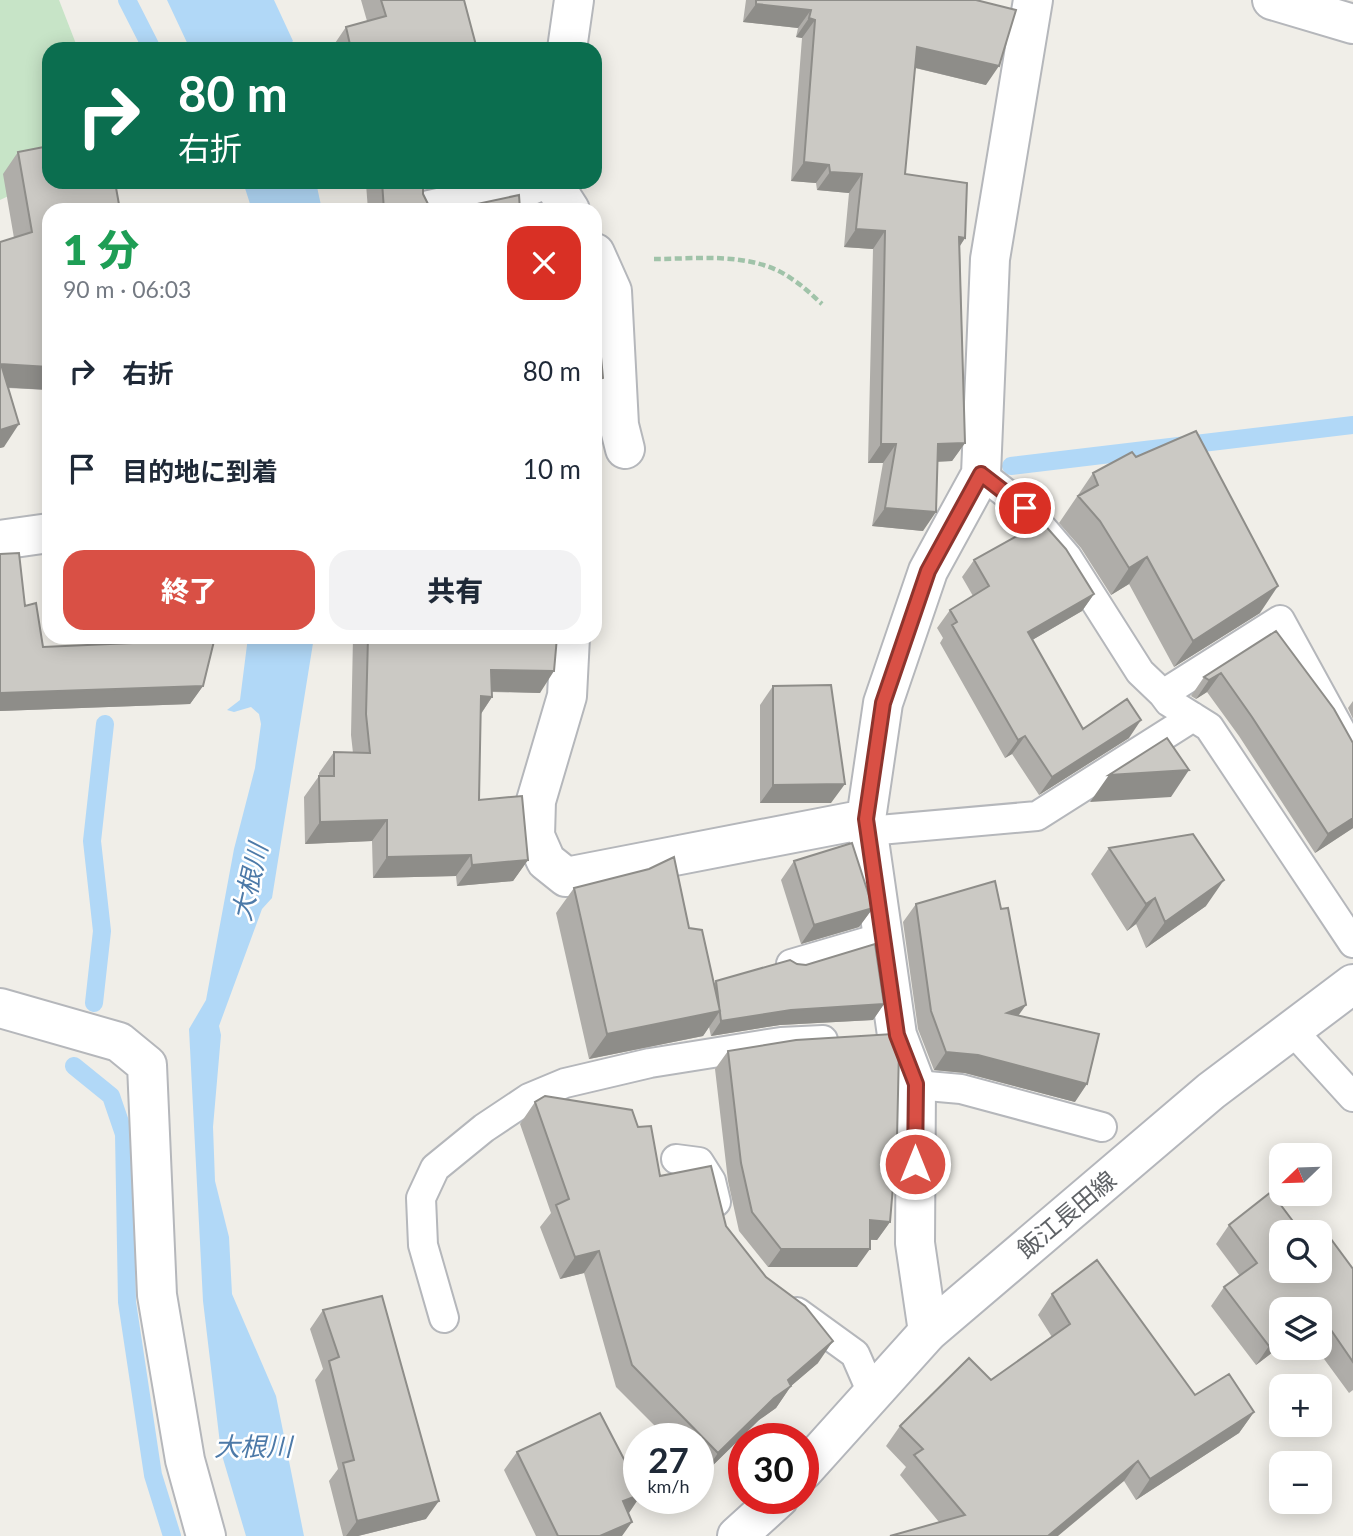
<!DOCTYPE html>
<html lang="ja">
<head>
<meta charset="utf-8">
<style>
	body { margin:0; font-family:Lato,"Noto Sans JP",sans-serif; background:#f2f2f3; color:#1f2937; height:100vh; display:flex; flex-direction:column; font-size:26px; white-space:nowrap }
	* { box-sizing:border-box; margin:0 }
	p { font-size:23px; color:#747a83 }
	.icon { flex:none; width:38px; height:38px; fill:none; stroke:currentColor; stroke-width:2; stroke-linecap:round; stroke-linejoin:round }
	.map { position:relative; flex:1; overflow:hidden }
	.details { position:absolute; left:42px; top:203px; width:560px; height:441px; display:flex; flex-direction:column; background:#fff; border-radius:21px; box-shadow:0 4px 18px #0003 }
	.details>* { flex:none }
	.banner { position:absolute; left:42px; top:42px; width:560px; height:147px; border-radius:21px; box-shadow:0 4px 18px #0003; background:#0b6e4f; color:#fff; overflow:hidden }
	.needle { width:46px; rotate:247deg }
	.controls { position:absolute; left:1269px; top:1143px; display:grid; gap:14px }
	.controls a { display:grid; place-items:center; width:63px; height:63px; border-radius:14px; background:#fff; box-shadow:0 4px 18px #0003; font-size:35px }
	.speed { position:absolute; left:623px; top:1423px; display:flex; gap:14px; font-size:35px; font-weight:700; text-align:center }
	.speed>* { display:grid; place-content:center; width:91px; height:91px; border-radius:50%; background:#fff; box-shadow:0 4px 18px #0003; line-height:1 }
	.speed small { font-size:18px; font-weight:400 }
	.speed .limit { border:10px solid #d22; background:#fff; color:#111 }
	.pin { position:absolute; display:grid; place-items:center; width:60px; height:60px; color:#fff; margin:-30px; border:4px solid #fff; border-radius:50%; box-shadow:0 2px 7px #0007 }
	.me { position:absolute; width:77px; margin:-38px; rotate:0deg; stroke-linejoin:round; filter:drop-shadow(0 0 5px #0008) }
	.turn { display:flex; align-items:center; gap:24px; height:147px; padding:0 21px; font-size:32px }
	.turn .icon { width:91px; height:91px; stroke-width:2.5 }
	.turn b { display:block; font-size:49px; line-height:60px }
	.round { display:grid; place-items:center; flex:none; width:74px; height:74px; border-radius:21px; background:#f2f2f3 }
	.summary { display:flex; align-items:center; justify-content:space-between; height:119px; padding:0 21px }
	h1 { font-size:42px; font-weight:800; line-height:52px; color:#1e9e55 }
	.cta { display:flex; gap:14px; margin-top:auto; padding:14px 21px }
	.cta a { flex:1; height:80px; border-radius:21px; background:#d95045; color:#fff; font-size:28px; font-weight:800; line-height:80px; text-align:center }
	.cta a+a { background:#f2f2f3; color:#1f2937 }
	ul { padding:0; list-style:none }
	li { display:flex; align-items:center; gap:21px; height:98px; padding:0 21px }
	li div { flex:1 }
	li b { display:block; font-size:26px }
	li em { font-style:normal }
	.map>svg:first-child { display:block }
	.green { fill:#c7e4c7 }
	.water { fill:#b1d8f7 }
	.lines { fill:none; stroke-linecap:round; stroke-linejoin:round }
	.stream { stroke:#b1d8f7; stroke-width:18 }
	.lane-casing { stroke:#b5b7bb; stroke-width:32 }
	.street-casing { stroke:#b5b7bb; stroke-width:42 }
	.secondary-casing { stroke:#b4b6bb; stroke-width:42 }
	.path { stroke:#a0c3a9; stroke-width:4.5; stroke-dasharray:7 3.5; stroke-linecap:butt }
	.lane { stroke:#fff; stroke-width:28 }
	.street { stroke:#fff; stroke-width:38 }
	.secondary { stroke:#fff; stroke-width:38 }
	.wall { fill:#afada9 }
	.shaded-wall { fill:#8e8d89 }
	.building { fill:#cbc9c4; stroke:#8e8d89; stroke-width:2 }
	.route-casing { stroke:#8d342d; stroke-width:18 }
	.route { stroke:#d95045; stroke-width:12 }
	.labels { text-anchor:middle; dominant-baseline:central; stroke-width:5; stroke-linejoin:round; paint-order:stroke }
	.street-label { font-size:24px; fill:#5f6266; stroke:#fff }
	.water-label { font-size:26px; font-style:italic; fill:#4d7aa8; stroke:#fff }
</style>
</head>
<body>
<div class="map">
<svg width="1353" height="1536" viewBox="0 0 1353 1536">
	<rect width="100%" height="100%" fill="#f0eee8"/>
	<!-- green -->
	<path class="green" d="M 0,0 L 59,0 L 78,49 L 49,49 L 49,177 L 0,200 Z"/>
	<!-- water -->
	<path class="water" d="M 167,0 L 274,0 L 293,41 L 285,49 L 190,49 Z
		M 243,182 L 316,182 L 322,210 L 252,210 Z
		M 248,637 L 314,637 L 272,898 L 262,909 L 219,1026 L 221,1035 L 213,1127 L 215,1181 L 229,1237 L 232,1294 L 276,1396 L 304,1536 L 246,1536 L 221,1452 L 203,1301 L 189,1029 L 206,1000 L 234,849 L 255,768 L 261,724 L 259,714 L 251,707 L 234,712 L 227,710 L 240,700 Z"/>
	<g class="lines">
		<!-- stream -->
		<path class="stream" d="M 127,0 L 152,49
			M 1011,466 L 1353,425
			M 94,1003 L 102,931 L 92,841 L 105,724
			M 74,1066 L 111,1096 L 124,1134 L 127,1302 L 153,1475 L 172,1536"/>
		<!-- lane casing -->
		<g class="lane-casing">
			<path id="lane" d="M 981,474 L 1025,508 L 1067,557 L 1140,672 L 1163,694 L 1169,702 L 1209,727 L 1353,943
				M 1163,694 L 1280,620 L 1353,753
				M 868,831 L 1037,816 L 1193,717
				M 791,964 L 883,937
				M 1292,1030 L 1353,1097
				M 916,1085 L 961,1089 L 1102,1127
				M 676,1159 L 699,1162 L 711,1181 L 716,1202
				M 797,1312 L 855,1354 L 872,1393
				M 444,1318 L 423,1245 L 421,1198 L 435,1168 L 484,1128 L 529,1098 L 565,1083 L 650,1063 L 781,1042 L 823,1040"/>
		</g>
		<!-- street casing -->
		<g class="street-casing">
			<path id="street" d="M 1272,0 L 1353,24
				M 567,49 L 574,0
				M 552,182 L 570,210
				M 429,210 L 517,191 L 538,182
				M 595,253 L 612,291 L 619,425 L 625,449
				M 0,540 L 49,533
				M 570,637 L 567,696 L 536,801 L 535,836 L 546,861 L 566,877 L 866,819
				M 0,1008 L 119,1042 L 147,1065 L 157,1295 L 185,1460 L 206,1536
				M 928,1332 L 915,1243 L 916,1085 L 897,1035 L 866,819 L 883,703 L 928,571 L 981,474 L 990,259 L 1033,0"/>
		</g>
		<!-- secondary casing -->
		<g class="secondary-casing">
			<path id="secondary" d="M 803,1471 L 928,1332 L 1211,1091 L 1353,984
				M 737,1536 L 779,1498"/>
		</g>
		<!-- path -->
		<path class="path" d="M 654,259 C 699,259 753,251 792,279 C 803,286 812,295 822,304"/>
		<!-- lane -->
		<use href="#lane" class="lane"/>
		<!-- street -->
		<use href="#street" class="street"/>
		<!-- secondary -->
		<use href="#secondary" class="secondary"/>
	</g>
	<!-- wall -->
	<path class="wall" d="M 361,0 L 464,0 L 477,49 L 331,49 L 346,27 L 367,21 Z
		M 746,0 L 976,0 L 986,85 L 915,68 L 905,174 L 965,238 L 960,246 L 965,443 L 952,461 L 937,462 L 923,531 L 872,526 L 883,463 L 868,463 L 873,249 L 844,247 L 849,193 L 817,190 L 816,183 L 791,181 L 802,38 L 796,37 L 798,28 L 743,22 Z
		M 49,146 L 49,390 L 8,388 L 4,447 L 0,448 L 0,242 L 14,238 L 3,174 L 18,152 Z
		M 349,182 L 455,182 L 423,189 L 423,194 L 428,204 L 438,210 L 442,210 L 368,210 L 366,184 L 350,187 Z
		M 1093,473 L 1260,613 L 1174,667 L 1129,584 L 1111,595 L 1081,548 L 1059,523 Z
		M 0,554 L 43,647 L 124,643 L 126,637 L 215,637 L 203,686 L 190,704 L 0,711 Z
		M 974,560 L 1094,594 L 1082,611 L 1032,640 L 1083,729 L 1129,738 L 1039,795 L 1012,754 L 1005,758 L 940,643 L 943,638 L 937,628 L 950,610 L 973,596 L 962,577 Z
		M 1276,631 L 1353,828 L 1315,853 L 1239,736 L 1207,692 L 1196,699 L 1191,696 L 1204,677 Z
		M 353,637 L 557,637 L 540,693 L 492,692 L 492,697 L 481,714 L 479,800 L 528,860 L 513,881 L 457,886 L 456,876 L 373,878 L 372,841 L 305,844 L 304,797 L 319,776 L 319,773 L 334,752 L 353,753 L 351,735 Z
		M 773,686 L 831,803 L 760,803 L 760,705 Z
		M 1353,701 L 1353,719 L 1348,708 Z
		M 1109,848 L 1206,906 L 1146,948 L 1136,924 L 1127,931 L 1091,874 Z
		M 794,861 L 873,908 L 859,927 L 801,944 L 781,880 Z
		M 649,869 L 689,928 L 714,984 L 716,981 L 797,964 L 884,1004 L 873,1020 L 780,1025 L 711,1036 L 709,1027 L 703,1036 L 589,1059 L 556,913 L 574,888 Z
		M 916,904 L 1075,1102 L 965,1073 L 934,1070 L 918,1029 L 903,922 Z
		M 728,1051 L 890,1222 L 877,1240 L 870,1240 L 857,1267 L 768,1267 L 739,1231 L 728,1181 L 715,1069 Z
		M 535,1102 L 638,1127 L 660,1176 L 726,1226 L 818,1363 L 791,1386 L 776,1408 L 759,1420 L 703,1475 L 698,1470 L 698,1438 L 667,1438 L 616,1387 L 584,1273 L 560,1279 L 540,1227 L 551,1213 L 520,1124 Z
		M 1229,1225 L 1281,1232 L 1353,1269 L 1353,1390 L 1349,1393 L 1316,1348 L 1320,1348 L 1320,1309 L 1281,1309 L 1281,1346 L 1256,1365 L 1211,1306 L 1224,1287 L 1240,1276 L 1216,1244 Z
		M 1052,1294 L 1195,1395 L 1254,1412 L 1239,1433 L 1136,1500 L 1124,1481 L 939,1522 L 900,1475 L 906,1467 L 886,1446 L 900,1426 L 991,1380 L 1052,1337 L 1038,1315 Z
		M 323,1310 L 426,1519 L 358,1536 L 343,1536 L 329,1481 L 338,1469 L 315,1380 L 323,1369 L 310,1329 Z
		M 517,1452 L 628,1513 L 622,1536 L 536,1536 L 504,1470 Z"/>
	<!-- shaded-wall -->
	<path class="shaded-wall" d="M 756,4 L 811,10 L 798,28 L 743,22 Z
		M 809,18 L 815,20 L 802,38 L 796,37 Z
		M 917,47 L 999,66 L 986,85 L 904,65 Z
		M 804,162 L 829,165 L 816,183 L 791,181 Z
		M 830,172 L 862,174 L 849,193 L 817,190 Z
		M 354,182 L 367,182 L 366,184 L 350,187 Z
		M 423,182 L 455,182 L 424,189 L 415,193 Z
		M 856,229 L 885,231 L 873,249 L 844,247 Z
		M 959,237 L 965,238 L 953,256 Z
		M 1,364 L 49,367 L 49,390 L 0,387 Z
		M 603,378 L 595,390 L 595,379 Z
		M 19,424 L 4,447 L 0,448 L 0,430 Z
		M 965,443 L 952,461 L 925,462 L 938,444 Z
		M 881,444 L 896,444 L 883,463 L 868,463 Z
		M 885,508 L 936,512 L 923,531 L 872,526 Z
		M 1147,557 L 1129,584 L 1111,595 L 1129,568 Z
		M 1278,586 L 1260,613 L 1174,667 L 1193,641 Z
		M 1094,594 L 1082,611 L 1015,650 L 1028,632 Z
		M 491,670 L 554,671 L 540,693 L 476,691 Z
		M 1221,673 L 1207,692 L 1196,699 L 1209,680 Z
		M 203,686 L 190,704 L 0,711 L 0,693 Z
		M 481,696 L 492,697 L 478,718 Z
		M 1141,720 L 1129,738 L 1039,795 L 1052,777 Z
		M 1025,736 L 1012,754 L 1005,758 L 1018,740 Z
		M 1189,770 L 1171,797 L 1090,802 L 1109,775 Z
		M 845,784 L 831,803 L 760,803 L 773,785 Z
		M 1353,818 L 1353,828 L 1315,853 L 1328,834 Z
		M 387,820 L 372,841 L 305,844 L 320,822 Z
		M 471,855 L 456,876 L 373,878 L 387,857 Z
		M 528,860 L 513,881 L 457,886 L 472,865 Z
		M 1224,880 L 1206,906 L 1146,948 L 1165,922 Z
		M 1155,898 L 1136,924 L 1127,931 L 1146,904 Z
		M 873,908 L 859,927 L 801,944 L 814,925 Z
		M 884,1004 L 873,1020 L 780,1025 L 711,1036 L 721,1021 L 791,1010 Z
		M 1026,1005 L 1013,1023 L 1007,1013 Z
		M 720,1011 L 703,1036 L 589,1059 L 607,1034 Z
		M 946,1052 L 978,1055 L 1087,1084 L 1075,1102 L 965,1073 L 934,1070 Z
		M 870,1220 L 890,1222 L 877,1240 L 857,1239 Z
		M 781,1249 L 870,1249 L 857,1267 L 768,1267 Z
		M 599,1251 L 584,1273 L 560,1279 L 575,1257 Z
		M 1281,1337 L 1281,1346 L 1256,1365 L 1269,1346 Z
		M 833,1341 L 818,1363 L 791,1386 L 776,1408 L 759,1420 L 703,1475 L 718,1453 L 788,1380 Z
		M 1254,1412 L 1239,1433 L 1136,1500 L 1150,1479 Z
		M 1138,1461 L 1124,1481 L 1058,1536 L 1048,1536 Z
		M 639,1495 L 639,1498 L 629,1513 L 610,1520 L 623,1501 Z
		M 439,1501 L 426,1519 L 358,1536 L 346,1536 L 357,1521 Z
		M 632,1522 L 622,1536 L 600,1536 Z"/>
	<!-- building -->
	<path class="building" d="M 381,0 L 464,0 L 477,49 L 351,49 L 346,27 L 386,16 Z
		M 756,0 L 976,0 L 1016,10 L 999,66 L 917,47 L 905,174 L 967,183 L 965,238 L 959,237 L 965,443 L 938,444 L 936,512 L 885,508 L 896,444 L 881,444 L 885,231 L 856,229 L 862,174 L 830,172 L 829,165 L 804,162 L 815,20 L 809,18 L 811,10 L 756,4 Z
		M 49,146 L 49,182 L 115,182 L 120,210 L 49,210 L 49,367 L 1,364 L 19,424 L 0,430 L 0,242 L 32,232 L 18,152 Z
		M 382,182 L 423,182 L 423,194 L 428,204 L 438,210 L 442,210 L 384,210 Z
		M 519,195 L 520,210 L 449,210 Z
		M 595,315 L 597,315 L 603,378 L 595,379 Z
		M 1196,431 L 1278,586 L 1193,641 L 1147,557 L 1129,568 L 1100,521 L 1078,496 L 1098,485 L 1093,473 L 1132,452 L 1136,457 Z
		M 1042,522 L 1066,549 L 1094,594 L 1028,632 L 1083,729 L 1127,699 L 1141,720 L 1052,777 L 1025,736 L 1018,740 L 952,625 L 957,622 L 950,610 L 989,586 L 974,560 Z
		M 19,553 L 25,606 L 36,603 L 43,647 L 132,643 L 134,637 L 215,637 L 203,686 L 0,693 L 0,554 Z
		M 1276,631 L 1334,709 L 1353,743 L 1353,818 L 1328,834 L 1252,717 L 1221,673 L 1209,680 L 1204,677 Z
		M 368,637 L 557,637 L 554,671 L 491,670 L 492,697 L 481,696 L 479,800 L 522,796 L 528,860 L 472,865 L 471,855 L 387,857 L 387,820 L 320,822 L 319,776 L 334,776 L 334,752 L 370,753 L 366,714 Z
		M 831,685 L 845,784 L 773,785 L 773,686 Z
		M 1167,738 L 1189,770 L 1109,775 Z
		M 1193,834 L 1224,880 L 1165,922 L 1155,898 L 1146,904 L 1109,848 Z
		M 852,843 L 873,908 L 814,925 L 794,861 Z
		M 674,857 L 689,928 L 702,930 L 720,1011 L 607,1034 L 574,888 L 649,869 Z
		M 995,881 L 1001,909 L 1008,908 L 1026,1005 L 1007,1013 L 1099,1034 L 1087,1084 L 978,1055 L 946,1052 L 931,1011 L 916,904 Z
		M 875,944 L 884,1004 L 791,1010 L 721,1021 L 716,981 L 790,960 L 797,964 L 806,965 Z
		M 893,1034 L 899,1049 L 897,1139 L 890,1222 L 870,1220 L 870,1249 L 781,1249 L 752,1212 L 741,1163 L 728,1051 L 796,1040 Z
		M 545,1096 L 632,1110 L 638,1127 L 651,1126 L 660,1176 L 711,1166 L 726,1226 L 766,1277 L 805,1306 L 833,1341 L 788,1380 L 791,1386 L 774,1398 L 718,1453 L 632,1365 L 599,1251 L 575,1257 L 556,1205 L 569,1199 L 535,1102 Z
		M 1271,1192 L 1301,1232 L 1281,1232 L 1281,1270 L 1320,1270 L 1320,1236 L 1325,1231 L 1353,1269 L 1353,1362 L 1320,1314 L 1320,1309 L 1281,1309 L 1281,1337 L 1269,1346 L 1224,1287 L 1257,1263 L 1229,1225 Z
		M 1097,1260 L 1195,1395 L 1229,1374 L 1254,1412 L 1150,1479 L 1138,1461 L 1048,1536 L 890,1536 L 965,1515 L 914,1455 L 923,1449 L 900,1426 L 969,1358 L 991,1380 L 1070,1324 L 1052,1294 Z
		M 382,1296 L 439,1501 L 357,1521 L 343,1463 L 354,1460 L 329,1361 L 339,1357 L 323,1310 Z
		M 600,1413 L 639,1488 L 639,1495 L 623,1501 L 632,1522 L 600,1536 L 558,1536 L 517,1452 Z"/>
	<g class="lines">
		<!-- route casing -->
		<g class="route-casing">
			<path id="route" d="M 915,1164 L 916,1084 L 897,1035 L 866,819 L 883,703 L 928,571 L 981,474 L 1025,508"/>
		</g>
		<!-- route -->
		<use href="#route" class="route"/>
	</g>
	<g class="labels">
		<!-- street labels -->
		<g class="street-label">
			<text transform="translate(1066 1214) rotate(-40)">飯江長田線</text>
		</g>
		<!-- water labels -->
		<g class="water-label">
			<text transform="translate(249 882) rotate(-77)">大根川</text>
			<text x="253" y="1446">大根川</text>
		</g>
	</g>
</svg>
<div class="controls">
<a><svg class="needle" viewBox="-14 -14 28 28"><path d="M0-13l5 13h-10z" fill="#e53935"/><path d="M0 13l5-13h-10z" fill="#747a83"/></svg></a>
<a><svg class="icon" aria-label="search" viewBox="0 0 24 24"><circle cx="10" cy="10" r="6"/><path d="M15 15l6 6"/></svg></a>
<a><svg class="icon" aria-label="layers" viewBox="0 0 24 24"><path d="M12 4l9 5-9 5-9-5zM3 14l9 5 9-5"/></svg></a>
<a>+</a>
<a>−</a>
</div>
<div class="speed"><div>27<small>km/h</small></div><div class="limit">30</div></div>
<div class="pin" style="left:1025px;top:508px;background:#d93025"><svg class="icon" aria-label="arrive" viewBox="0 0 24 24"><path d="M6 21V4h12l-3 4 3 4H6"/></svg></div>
<svg class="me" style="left:915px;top:1164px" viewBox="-20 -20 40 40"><circle r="17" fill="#d95045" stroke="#fff" stroke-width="3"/><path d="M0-11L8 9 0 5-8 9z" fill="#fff"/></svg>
<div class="banner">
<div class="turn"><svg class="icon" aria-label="right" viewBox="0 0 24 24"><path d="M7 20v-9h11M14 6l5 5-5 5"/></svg><div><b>80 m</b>右折</div></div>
</div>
<section class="details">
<div class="summary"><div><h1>1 分</h1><p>90 m · 06:03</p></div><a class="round" style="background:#d93025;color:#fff"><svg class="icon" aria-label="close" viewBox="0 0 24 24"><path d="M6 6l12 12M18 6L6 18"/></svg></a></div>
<ul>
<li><svg class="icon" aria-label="right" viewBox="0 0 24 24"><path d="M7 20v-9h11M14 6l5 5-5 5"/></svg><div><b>右折</b></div><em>80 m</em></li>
<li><svg class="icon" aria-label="arrive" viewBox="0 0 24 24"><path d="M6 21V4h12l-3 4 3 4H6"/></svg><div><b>目的地に到着</b></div><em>10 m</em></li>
</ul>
<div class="cta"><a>終了</a><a>共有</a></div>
</section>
</div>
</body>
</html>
